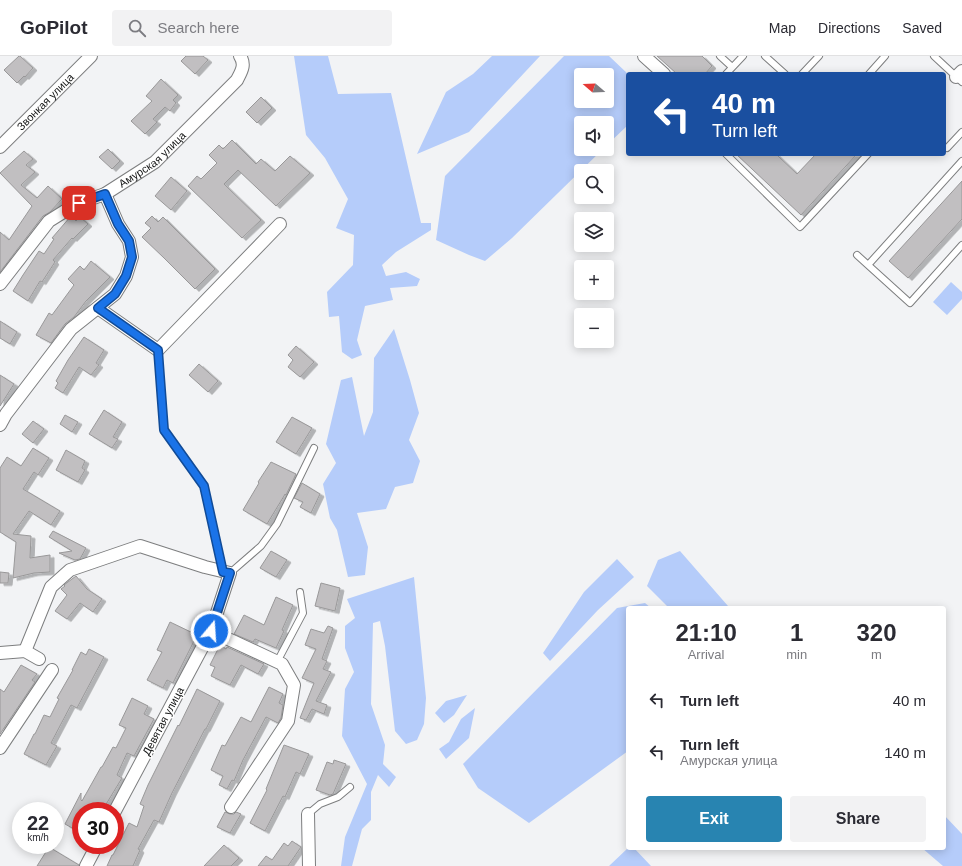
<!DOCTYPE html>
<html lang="en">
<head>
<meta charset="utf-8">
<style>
	body { margin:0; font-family:Helvetica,sans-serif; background:#f2f2f3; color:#2b2b33; height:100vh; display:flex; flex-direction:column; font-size:15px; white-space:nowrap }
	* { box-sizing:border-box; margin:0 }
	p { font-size:13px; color:#7c7c81 }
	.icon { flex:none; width:22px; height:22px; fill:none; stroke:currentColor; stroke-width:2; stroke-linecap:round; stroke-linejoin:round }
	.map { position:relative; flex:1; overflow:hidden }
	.panel { position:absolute; left:626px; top:550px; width:320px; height:244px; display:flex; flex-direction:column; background:#fff; border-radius:4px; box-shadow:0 2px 10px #0003 }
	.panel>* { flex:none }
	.guide { position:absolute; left:626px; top:16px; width:320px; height:84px; border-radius:4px; box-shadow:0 2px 10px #0003; background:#1a4fa0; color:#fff; overflow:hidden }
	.needle { width:26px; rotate:289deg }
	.buttons { position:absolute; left:574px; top:12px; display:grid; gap:8px }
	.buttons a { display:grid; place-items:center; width:40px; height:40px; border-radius:4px; background:#fff; box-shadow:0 2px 10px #0003; font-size:20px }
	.speed { position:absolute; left:12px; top:746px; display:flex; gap:8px; font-size:20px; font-weight:700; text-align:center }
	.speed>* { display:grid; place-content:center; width:52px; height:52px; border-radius:50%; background:#fff; box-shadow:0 2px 10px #0003; line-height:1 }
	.speed small { font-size:10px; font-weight:400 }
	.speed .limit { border:6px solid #d22; background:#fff; color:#111 }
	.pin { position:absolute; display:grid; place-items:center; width:34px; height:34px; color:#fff; margin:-17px; border-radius:8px; box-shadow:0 2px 6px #0006 }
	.me { position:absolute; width:44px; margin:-22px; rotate:18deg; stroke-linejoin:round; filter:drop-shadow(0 0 3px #0008) }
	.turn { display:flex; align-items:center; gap:14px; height:84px; padding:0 20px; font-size:18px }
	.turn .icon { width:52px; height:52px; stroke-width:2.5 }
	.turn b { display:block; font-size:28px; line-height:34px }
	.eta { display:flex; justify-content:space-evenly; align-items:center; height:68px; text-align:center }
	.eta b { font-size:24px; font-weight:700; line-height:28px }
	.cta { display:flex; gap:8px; margin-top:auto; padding:8px 20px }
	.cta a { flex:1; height:46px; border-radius:4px; background:#2884b1; color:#fff; font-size:16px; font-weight:700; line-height:46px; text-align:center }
	.cta a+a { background:#f2f2f3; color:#2b2b33 }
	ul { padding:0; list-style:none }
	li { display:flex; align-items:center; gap:12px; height:52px; padding:0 20px }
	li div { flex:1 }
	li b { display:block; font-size:15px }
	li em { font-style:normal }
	header { display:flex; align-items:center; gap:24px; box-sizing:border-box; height:56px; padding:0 20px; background:#fff; border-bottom:1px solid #e1e1e2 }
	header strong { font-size:19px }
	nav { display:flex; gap:22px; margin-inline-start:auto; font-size:14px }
	.search { width:280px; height:36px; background:#f2f2f3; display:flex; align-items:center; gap:10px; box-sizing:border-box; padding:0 14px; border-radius:4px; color:#7c7c81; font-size:15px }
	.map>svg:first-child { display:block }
	.green { fill:#b5ccfa; fill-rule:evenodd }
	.building { fill:#c1bfc1; stroke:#999899; filter:url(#shadow) }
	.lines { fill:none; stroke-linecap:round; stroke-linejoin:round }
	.lane-casing { stroke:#7d7e7f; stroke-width:8 }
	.street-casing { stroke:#7d7e7f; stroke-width:14 }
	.lane { stroke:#fff; stroke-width:6 }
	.street { stroke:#fff; stroke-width:12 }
	.route-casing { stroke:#114b97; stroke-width:10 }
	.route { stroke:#1a73e8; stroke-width:7 }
	.labels { text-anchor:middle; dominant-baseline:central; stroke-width:3; stroke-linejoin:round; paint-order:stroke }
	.street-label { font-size:11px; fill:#111212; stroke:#fff }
</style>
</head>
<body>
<header>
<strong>GoPilot</strong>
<div class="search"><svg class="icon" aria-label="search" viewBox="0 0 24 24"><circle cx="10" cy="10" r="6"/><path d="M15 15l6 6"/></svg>Search here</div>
<nav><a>Map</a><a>Directions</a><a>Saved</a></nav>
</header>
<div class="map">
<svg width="962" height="810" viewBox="0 0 962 810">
	<defs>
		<filter id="shadow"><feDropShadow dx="4" dy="2.5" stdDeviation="0" flood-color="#0004"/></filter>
	</defs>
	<rect width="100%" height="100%" fill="#f2f3f5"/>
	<!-- green -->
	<path class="green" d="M 294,0 L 328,0 L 338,38 L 391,37 L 421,167 L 431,167 L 431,174 L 396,196 L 382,209 L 386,220 L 406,216 L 420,223 L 417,230 L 390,232 L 393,244 L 365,250 L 357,284 L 362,299 L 352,303 L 342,296 L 339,260 L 329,261 L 327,236 L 353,209 L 354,179 L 336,172 L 348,143 L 325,102 L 306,79 Z
		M 492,0 L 540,0 L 469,76 L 417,98 L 446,36 L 473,18 Z
		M 564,0 L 609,0 L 628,18 L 628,69 L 607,89 L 607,67 L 581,67 L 581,93 L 603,93 L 512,182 L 485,205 L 469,199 L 436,184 L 445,120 ZM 581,19 L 607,19 L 607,45 L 581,45 Z
		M 951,226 L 962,236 L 962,243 L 947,259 L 933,246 Z
		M 394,273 L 410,324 L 419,357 L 409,384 L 420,405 L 413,427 L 395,431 L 386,453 L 357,457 L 368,491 L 365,519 L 348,521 L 337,474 L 330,462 L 323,428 L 336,407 L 326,388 L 341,324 L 352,321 L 364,380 L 373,356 L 374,302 Z
		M 680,495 L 728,550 L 731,552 L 669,552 L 647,530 L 658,504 Z
		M 617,503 L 634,521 L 598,554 L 550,605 L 543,597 L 584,536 Z
		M 414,521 L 426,642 L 424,668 L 417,684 L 406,688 L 395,675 L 385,590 L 380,565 L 373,567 L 371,648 L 385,689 L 383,708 L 396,721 L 389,731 L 378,719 L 371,736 L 371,764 L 362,773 L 352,810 L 341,810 L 345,781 L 367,728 L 342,680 L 345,633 L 354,616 L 345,592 L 345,570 L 355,562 L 347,543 Z
		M 645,547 L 651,552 L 628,552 L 628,695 L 529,767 L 478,732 L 463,708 L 617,552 Z
		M 467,639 L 454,659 L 444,667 L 435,657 L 446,645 Z
		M 475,652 L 469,682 L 446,703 L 439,693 L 449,686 L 461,663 Z
		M 944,759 L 962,778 L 962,810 L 943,810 L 922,792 L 944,792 Z
		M 628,792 L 634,792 L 651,810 L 609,810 Z"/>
	<!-- building -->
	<path class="building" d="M 19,0 L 20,0 L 33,12 L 25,21 L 24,20 L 17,27 L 4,14 Z
		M 186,0 L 203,0 L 208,4 L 195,18 L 181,5 Z
		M 657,0 L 702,0 L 712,10 L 705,18 L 677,18 Z
		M 161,23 L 178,39 L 173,44 L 176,47 L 170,55 L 165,51 L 153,63 L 157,66 L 145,78 L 131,65 L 152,45 L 146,40 Z
		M 261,41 L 272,52 L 257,67 L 246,56 Z
		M 232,84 L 256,108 L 261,103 L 275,115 L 290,100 L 310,117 L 276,150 L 238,114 L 224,128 L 261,164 L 242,182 L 188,130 L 197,120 L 201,123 L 217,107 L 209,99 L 219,89 L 223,93 Z
		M 108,93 L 120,105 L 112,113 L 99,101 Z
		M 24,95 L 33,103 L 26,109 L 35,116 L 21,129 L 37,142 L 48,130 L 62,143 L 50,156 L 43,160 L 0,216 L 0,176 L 9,184 L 32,150 L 0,117 Z
		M 736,98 L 776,98 L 797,118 L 816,98 L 857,98 L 801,159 Z
		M 171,121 L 187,135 L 171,154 L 155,140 Z
		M 962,125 L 962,163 L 908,222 L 889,205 Z
		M 71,160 L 76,165 L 80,161 L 88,168 L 73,183 L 72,182 L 53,204 L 55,206 L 42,226 L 40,225 L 28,245 L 13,235 L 23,219 L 39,195 L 44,198 L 54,183 L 52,182 Z
		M 152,160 L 158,166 L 163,161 L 215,213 L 195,233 L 164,202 L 142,181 L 151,172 L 145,167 Z
		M 91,205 L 110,221 L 86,245 L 74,261 L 65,268 L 51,287 L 36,279 L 49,257 L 52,259 L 74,229 L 68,223 L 80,210 L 84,214 Z
		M 0,265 L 17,276 L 10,288 L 0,282 Z
		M 84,281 L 104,294 L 96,307 L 99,309 L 91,319 L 79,311 L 63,337 L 55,332 L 58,327 L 56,325 L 68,304 Z
		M 296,290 L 314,306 L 300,321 L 288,311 L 293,304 L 288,299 Z
		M 199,308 L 218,325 L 208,336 L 189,319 Z
		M 0,319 L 14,328 L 0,350 Z
		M 104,354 L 122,366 L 113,381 L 118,383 L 112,392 L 89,378 Z
		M 65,359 L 78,366 L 72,376 L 60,368 Z
		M 292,361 L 312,372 L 296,398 L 276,386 Z
		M 33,365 L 44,373 L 33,387 L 22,378 Z
		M 33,392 L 49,402 L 38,419 L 34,416 L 23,433 L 60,455 L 51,469 L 29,455 L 13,478 L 31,480 L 30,502 L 50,499 L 50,516 L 34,517 L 13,522 L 16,486 L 0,476 L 0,412 L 7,401 L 21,410 Z
		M 66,394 L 85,405 L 82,412 L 85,414 L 78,426 L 56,414 Z
		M 271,406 L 296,418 L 286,439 L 285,438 L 284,440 L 267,468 L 243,454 L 259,427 L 258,426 Z
		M 302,427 L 320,438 L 311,457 L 300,451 L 303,446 L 294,442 Z
		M 53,475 L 86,492 L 80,503 L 75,504 L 59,497 L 72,495 L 49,481 Z
		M 271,495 L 287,504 L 276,521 L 260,512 Z
		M 0,516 L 9,517 L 8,527 L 0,527 Z
		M 76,520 L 87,533 L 102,543 L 93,556 L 80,547 L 67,563 L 55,555 L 67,539 L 61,533 L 65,530 L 64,529 Z
		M 321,527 L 340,532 L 335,555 L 315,550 Z
		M 276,541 L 293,549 L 282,574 L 284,575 L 276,592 L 255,583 L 253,586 L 234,578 L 244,559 L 264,569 Z
		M 170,566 L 197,579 L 173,627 L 167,624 L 163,632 L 147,624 L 162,596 L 157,594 Z
		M 328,570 L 333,572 L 322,603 L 327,605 L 323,613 L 331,616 L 316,645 L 327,649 L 324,658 L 312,653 L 306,664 L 300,662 L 314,627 L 302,622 L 316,593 L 305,589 L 311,573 L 324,577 Z
		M 220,589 L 226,593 L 227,591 L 264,608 L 258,618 L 241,609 L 230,629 L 211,620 L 215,611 L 210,609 Z
		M 89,593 L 104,601 L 77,652 L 71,649 L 51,687 L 57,690 L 46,709 L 24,698 L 34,678 L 35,678 L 44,659 L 50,661 L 59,643 L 57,642 L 73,614 L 72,614 L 81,596 L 86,599 Z
		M 21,609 L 37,618 L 32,624 L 35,626 L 0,678 L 0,633 L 4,636 Z
		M 269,631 L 283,638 L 279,647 L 283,649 L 281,662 L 278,667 L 266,661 L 243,704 L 234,725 L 232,724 L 227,733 L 219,729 L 223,720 L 211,714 L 222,689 L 225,690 L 241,661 L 251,666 Z
		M 197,633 L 220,645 L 206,673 L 205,673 L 172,737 L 159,766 L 154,764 L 138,793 L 140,794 L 133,810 L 107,810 L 112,799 L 113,799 L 129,767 L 137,771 L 144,750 L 140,748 L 148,729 L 178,669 L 179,670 Z
		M 132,642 L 148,650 L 144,658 L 154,663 L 134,700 L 127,697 L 117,719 L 122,722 L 102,755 L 81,755 L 81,777 L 65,768 L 81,737 L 81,744 L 82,745 L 101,711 L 102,711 L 113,691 L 116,692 L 126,672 L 119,669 Z
		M 284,689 L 309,698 L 300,718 L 296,716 L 285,741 L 283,740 L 265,775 L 250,767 L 267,734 L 266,733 Z
		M 334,704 L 346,708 L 333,738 L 330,739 L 316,734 L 327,706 L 333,708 Z
		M 225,756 L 230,758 L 234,758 L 236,756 L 241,758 L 230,777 L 217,771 Z
		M 292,785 L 301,791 L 288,810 L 258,810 L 266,800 L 272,804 L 284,787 L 288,790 Z
		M 224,789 L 239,802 L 231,810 L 204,810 Z
		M 49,791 L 79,809 L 79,810 L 37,810 Z"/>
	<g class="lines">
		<!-- lane casing -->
		<g class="lane-casing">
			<path id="lane" d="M 720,0 L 732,11
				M 765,0 L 785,18
				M 934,0 L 962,26
				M 726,18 L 743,0
				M 802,18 L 819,0
				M 869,18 L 885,0
				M 947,92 L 962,76
				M 726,98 L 800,171 L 868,98
				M 962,105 L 868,209 L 910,247 L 962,189
				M 857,199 L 868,209
				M 158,294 L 164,374 L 204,430 L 223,515
				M 230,517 L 261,490 L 277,468 L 314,392
				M 277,606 L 303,557 L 300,536
				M 308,758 L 320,748 L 338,741 L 350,731"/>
		</g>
		<!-- street casing -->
		<g class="street-casing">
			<g id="street">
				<path d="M 644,0 L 664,18"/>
				<path d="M 956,21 L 962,15"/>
				<path id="s1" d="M 0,91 L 91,0"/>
				<path id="s2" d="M 0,228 L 49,165 L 65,155 L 79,147 L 105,138 L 155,106 L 237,24 C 241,16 246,9 240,0"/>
				<path d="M 98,252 L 158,294 L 280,168"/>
				<path d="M 0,369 L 6,358 L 71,273 L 115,238 L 126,220 L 132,201 L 129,185 L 118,168 L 105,138"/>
				<path d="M 211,575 L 282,608 L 294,629 L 288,665 L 231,751"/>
				<path d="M 25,595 L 51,531 L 70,514 L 140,490 L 205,511 L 230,517 L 211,575 L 115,755"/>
				<path d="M 0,597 L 25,595 L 39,603"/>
				<path d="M 0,692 L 52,614"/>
				<path d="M 308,758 L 309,810"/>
				<path d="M 86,810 L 97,789"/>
			</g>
		</g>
		<!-- lane -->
		<use href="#lane" class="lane"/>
		<!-- street -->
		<use href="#street" class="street"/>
	</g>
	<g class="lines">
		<!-- route casing -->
		<g class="route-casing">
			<path id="route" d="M 79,147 L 105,138 L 118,168 L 129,185 L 132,201 L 126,220 L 115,238 L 98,252 L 158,294 L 164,374 L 204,430 L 223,516 L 230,517 L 211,575"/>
		</g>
		<!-- route -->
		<use href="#route" class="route"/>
	</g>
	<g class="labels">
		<!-- street labels -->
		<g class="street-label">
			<text stroke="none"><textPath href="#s1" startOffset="64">Звонкая улица</textPath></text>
			<text stroke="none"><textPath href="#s2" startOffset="201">Амурская улица</textPath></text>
			<text transform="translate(163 665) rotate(-62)">Девятая улица</text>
		</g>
	</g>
</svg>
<div class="buttons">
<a><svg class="needle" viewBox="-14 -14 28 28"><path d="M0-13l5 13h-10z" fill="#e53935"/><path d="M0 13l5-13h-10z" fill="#7c7c81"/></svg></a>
<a><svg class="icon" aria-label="sound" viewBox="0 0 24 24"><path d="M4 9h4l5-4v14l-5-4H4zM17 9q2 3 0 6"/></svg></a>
<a><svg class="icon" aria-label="search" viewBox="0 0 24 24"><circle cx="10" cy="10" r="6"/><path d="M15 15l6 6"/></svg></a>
<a><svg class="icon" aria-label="layers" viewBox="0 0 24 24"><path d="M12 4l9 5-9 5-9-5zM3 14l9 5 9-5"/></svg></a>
<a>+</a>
<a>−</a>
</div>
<div class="speed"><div>22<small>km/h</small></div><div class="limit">30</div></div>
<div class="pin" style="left:79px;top:147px;background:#d93025"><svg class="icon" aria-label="arrive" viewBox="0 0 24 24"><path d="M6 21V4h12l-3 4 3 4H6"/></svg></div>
<svg class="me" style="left:211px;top:575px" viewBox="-20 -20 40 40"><circle r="17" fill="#1a73e8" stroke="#fff" stroke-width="3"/><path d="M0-11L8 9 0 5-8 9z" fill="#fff"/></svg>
<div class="guide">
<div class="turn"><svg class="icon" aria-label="left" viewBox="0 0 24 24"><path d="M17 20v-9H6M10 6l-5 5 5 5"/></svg><div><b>40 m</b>Turn left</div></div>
</div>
<section class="panel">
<div class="eta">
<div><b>21:10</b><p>Arrival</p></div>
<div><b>1</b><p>min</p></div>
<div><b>320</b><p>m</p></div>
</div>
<ul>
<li><svg class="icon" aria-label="left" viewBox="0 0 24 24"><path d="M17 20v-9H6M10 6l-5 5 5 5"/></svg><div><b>Turn left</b></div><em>40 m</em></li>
<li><svg class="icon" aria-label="left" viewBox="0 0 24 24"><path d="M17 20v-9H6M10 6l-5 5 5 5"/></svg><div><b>Turn left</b><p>Амурская улица</p></div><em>140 m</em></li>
</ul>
<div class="cta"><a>Exit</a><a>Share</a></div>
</section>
</div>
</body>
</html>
